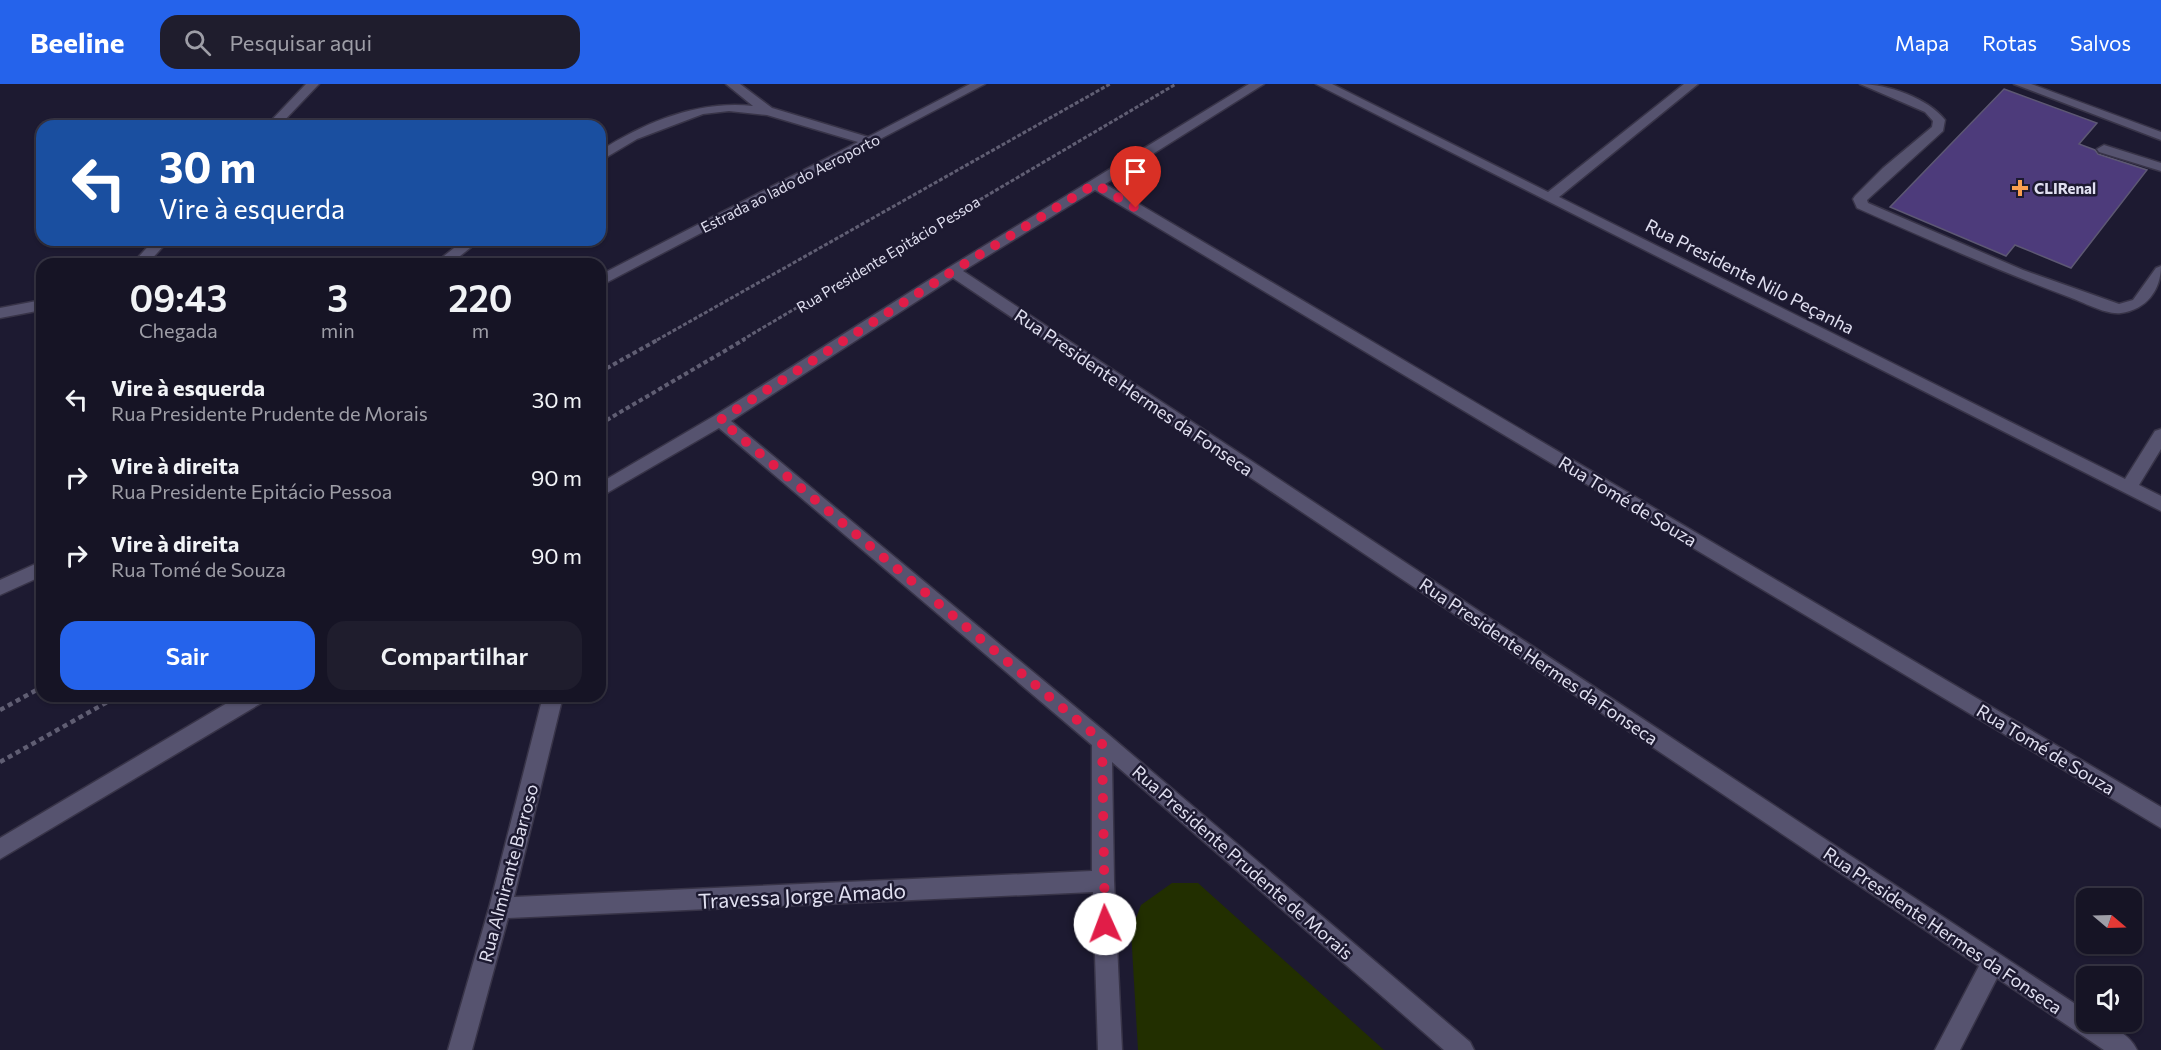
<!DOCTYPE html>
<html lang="pt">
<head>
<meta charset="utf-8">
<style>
	body { margin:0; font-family:Commissioner,sans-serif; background:#1f1d2d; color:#f1f3f6; height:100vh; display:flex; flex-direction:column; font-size:22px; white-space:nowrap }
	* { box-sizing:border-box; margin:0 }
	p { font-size:20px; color:#9e9ea7 }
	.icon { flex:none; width:33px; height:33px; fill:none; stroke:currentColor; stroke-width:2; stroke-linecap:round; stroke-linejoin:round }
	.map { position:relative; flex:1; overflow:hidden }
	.drawer { position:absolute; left:36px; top:174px; width:570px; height:444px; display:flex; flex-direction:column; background:#161425; border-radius:18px; box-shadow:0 2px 4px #0004,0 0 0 2px #353342 }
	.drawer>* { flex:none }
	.guide { position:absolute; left:36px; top:36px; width:570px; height:126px; border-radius:18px; box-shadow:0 2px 4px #0004,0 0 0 2px #353342; background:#1a4fa0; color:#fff; overflow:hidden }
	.needle { width:39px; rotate:109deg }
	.tools { position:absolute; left:2076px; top:804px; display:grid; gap:12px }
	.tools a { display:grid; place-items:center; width:66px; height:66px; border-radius:12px; background:#161425; box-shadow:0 2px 4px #0004,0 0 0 2px #353342; font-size:30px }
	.pin { position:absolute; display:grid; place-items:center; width:51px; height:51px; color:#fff; margin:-62px -26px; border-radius:50% 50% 50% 0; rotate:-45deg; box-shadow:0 0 6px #0007 }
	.pin .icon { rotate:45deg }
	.me { position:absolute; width:66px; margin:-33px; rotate:358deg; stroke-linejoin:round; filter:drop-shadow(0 0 4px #0008) }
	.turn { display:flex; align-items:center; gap:21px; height:126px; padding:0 24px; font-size:27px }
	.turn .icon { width:78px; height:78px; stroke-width:2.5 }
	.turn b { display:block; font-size:42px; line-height:51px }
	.eta { display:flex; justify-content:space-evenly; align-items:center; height:102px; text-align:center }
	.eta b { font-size:36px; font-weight:600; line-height:42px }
	.button { display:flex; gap:12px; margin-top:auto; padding:12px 24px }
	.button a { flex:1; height:69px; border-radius:18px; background:#2563eb; color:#fff; font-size:24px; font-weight:600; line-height:69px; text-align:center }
	.button a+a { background:#1f1d2d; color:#f1f3f6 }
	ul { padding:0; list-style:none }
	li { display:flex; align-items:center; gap:18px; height:78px; padding:0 24px }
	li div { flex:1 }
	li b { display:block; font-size:22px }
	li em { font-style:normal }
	header { display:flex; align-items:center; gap:36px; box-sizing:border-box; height:84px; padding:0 30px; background:#2563eb; color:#fff }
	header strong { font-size:28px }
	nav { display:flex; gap:33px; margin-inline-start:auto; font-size:21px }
	.search { width:420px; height:54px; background:#1f1d2d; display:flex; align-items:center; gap:15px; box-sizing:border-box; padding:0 21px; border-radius:18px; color:#9e9ea7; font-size:22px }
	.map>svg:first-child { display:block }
	.green { fill:#222f00 }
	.building { fill:#4d3b7b; stroke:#5d5873; stroke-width:1.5 }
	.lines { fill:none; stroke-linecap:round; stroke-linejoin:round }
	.service-casing { stroke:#383448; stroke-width:3 }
	.minor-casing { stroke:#383448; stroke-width:3 }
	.path-far2 { stroke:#605e73; stroke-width:3; stroke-dasharray:4 2; stroke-linecap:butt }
	.path-far1 { stroke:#605e73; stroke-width:4; stroke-dasharray:4.5 3; stroke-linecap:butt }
	.path { stroke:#605e73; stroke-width:4.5; stroke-dasharray:5 4; stroke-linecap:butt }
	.service { fill:#56536f; fill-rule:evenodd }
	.minor { fill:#56536f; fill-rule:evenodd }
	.route { stroke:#e11d48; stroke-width:10; stroke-dasharray:0 18 }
	.poi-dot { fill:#fa9f50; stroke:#1d1a31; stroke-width:2 }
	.labels { text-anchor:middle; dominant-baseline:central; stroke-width:5; stroke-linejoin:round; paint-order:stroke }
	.far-street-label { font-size:15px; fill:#e1e0f1; stroke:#1d1a31 }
	.far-poi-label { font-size:15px; font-weight:bold; fill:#e1e0f1; stroke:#1d1a31; text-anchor:start }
	.street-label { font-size:18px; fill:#e1e0f1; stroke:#1d1a31 }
	.near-street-label { font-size:21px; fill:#e1e0f1; stroke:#1d1a31 }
</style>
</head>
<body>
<header>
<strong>Beeline</strong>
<div class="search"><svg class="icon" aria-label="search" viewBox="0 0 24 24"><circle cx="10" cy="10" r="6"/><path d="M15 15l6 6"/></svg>Pesquisar aqui</div>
<nav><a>Mapa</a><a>Rotas</a><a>Salvos</a></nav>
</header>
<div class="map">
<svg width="2161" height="966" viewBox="0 0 2161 966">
	<rect width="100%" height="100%" fill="#1d1a31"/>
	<!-- green -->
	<path class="green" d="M 1172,799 L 1198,799 L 1384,966 L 1138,966 L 1131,847 L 1141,821 Z"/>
	<!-- building -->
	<path class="building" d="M 2004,5 L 2097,39 L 2079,60 L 2095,66 L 2098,70 L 2147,86 L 2071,184 L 2015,161 L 2006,172 L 1890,123 Z"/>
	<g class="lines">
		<!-- service casing -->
		<g class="service-casing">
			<path id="service" d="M 306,0 L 319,0 L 279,42 L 266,42 Z
				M 726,0 L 740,0 L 772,24 L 868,53 L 970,0 L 985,0 L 600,202 L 600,191 L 858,58 L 767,31 L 729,27 L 703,30 L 637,55 L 600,77 L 600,67 C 645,38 699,16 753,22 Z
				M 1860,0 C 1887,0 1928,14 1945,36 L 1943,47 L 1867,116 L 1868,119 L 2023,186 L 2119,220 L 2133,216 L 2156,184 L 2161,182 C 2161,206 2146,226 2121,229 C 2106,231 2083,218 2069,213 C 1997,186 1927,155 1857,124 L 1853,115 L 1855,112 L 1883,84 L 1932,43 L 1933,37 L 1925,28 Z
				M 2104,61 L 2161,79 L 2161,87 L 2099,68 L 2097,65 Z
				M 154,156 L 169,156 L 147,180 L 132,180 Z
				M 464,156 L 480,156 L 450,180 L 434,180 Z
				M 42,216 L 42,226 L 0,234 L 0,224 Z
				M 42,477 L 42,492 L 0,511 L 0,496 Z"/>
		</g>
		<!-- minor casing -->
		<g class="minor-casing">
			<path id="minor" d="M 1249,0 L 1264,0 L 1105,100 L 2161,723 L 2161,744 L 1095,106 L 963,187 L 2086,927 L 2086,938 C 2105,938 2129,948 2137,966 L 2104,966 L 1997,894 L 1960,966 L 1935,966 L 1979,882 L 953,194 L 731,337 L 1109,651 L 1470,958 L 1474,966 L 1444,966 L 1112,678 L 1114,797 L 1122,966 L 1098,966 L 1093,808 L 508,834 L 472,966 L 448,966 L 489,824 L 543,612 L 563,612 L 514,813 L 1092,787 L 1092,661 L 719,344 L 600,413 L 600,399 L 714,332 L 948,184 Z
				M 1316,0 L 1332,0 L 1548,108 L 1684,0 L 1698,0 L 1559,113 L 2125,395 L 2155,347 L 2161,345 L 2161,365 L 2139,401 L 2161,412 L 2161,427 Z
				M 2014,0 L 2031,0 L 2161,48 L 2161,56 Z
				M 239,612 L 266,612 L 263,618 L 0,775 L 0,754 Z"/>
		</g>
		<!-- path-far2 -->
		<path class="path-far2" d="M 657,256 L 1110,0
			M 742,256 L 1176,0"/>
		<!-- path-far1 -->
		<path class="path-far1" d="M 600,288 L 659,255
			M 600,340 L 745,255"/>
		<!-- path -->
		<path class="path" d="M 0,626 L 42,603
			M 0,678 L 118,612"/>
		<!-- service -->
		<use href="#service" class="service"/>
		<!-- minor -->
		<use href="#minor" class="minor"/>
	</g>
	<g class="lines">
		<!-- route -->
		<path class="route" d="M 1105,840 L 1102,657 L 720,336 L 953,187 L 1095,100 L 1136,124"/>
	</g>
	<!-- markers -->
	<path class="poi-dot" d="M2017 95h6v6h6v6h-6v6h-6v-6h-6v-6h6z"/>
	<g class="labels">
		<!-- far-street labels -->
		<g class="far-street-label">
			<text transform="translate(790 99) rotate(-27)">Estrada ao lado do Aeroporto</text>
			<text transform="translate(888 170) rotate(-31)">Rua Presidente Epitácio Pessoa</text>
		</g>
		<!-- far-poi labels -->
		<g class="far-poi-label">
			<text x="2034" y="104">CLIRenal</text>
		</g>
		<!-- street labels -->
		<g class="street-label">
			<text transform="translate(1750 192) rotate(27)">Rua Presidente Nilo Peçanha</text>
			<text transform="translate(1134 308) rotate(34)">Rua Presidente Hermes da Fonseca</text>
			<text transform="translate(1628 417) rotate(31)">Rua Tomé de Souza</text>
			<text transform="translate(1539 577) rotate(34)">Rua Presidente Hermes da Fonseca</text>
			<text transform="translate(2046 665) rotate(31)">Rua Tomé de Souza</text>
			<text transform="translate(1243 778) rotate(41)">Rua Presidente Prudente de Morais</text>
			<text transform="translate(508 789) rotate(-75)">Rua Almirante Barroso</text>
			<text transform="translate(1943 846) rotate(34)">Rua Presidente Hermes da Fonseca</text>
		</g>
		<!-- near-street labels -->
		<g class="near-street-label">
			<text transform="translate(802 811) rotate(-3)">Travessa Jorge Amado</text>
		</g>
	</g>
</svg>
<div class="tools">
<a><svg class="needle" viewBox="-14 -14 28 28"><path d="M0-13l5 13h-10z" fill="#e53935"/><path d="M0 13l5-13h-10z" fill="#9e9ea7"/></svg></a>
<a><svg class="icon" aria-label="sound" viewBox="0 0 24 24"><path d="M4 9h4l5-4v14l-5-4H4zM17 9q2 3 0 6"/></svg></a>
</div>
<div class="pin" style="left:1136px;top:124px;background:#d93025"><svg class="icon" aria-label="arrive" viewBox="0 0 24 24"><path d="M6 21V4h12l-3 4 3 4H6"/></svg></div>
<svg class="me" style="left:1105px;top:840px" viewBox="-20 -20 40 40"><circle r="19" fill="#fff"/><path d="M0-13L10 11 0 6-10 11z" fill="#e11d48"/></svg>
<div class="guide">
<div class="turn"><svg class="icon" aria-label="left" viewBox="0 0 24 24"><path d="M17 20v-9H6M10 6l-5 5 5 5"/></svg><div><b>30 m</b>Vire à esquerda</div></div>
</div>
<section class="drawer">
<div class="eta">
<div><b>09:43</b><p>Chegada</p></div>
<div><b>3</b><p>min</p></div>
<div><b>220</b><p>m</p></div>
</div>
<ul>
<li><svg class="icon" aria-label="left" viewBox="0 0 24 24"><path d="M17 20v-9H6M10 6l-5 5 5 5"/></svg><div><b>Vire à esquerda</b><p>Rua Presidente Prudente de Morais</p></div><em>30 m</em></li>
<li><svg class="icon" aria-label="right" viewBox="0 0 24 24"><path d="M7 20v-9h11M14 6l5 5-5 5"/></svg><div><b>Vire à direita</b><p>Rua Presidente Epitácio Pessoa</p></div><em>90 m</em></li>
<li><svg class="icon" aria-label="right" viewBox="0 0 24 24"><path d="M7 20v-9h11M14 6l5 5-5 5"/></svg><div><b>Vire à direita</b><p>Rua Tomé de Souza</p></div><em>90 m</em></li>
</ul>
<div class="button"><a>Sair</a><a>Compartilhar</a></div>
</section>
</div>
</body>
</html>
